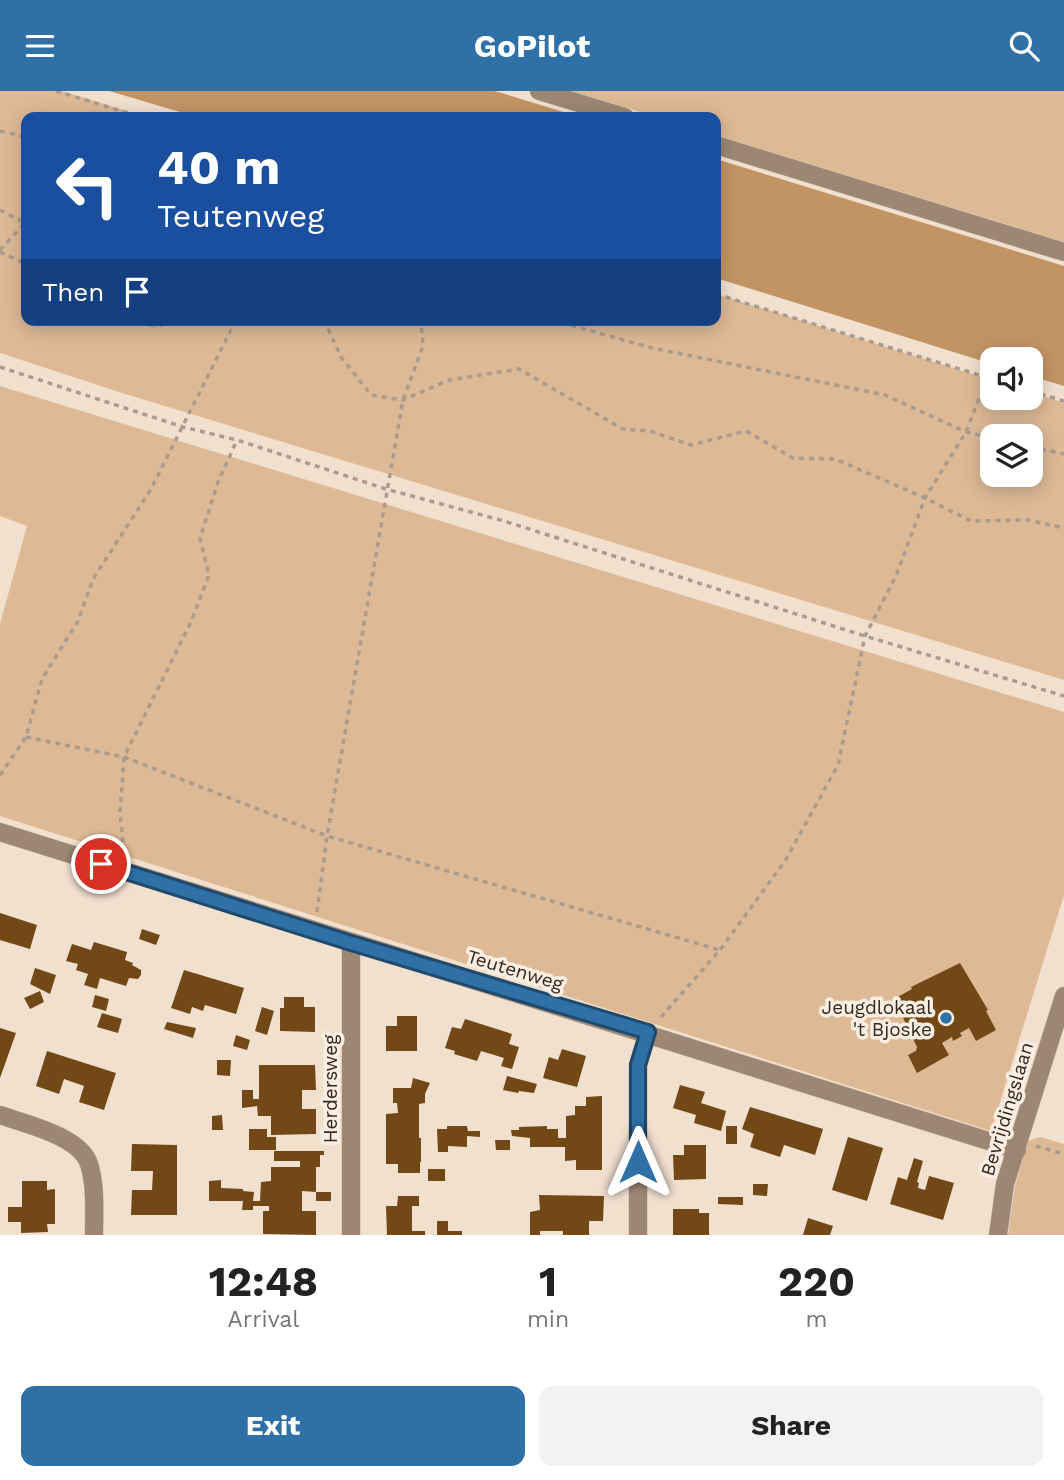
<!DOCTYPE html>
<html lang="en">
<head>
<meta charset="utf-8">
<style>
	body { margin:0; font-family:"Work Sans",sans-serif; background:#f2f2f2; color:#222; height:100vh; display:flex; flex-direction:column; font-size:26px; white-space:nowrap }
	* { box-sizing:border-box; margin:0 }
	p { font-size:23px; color:#767676 }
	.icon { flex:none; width:38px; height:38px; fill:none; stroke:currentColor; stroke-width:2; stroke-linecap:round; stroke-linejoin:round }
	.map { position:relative; height:1144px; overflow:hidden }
	.panel { display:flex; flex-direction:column; background:#fff; flex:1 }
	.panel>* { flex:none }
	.banner { position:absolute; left:21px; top:21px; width:700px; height:214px; border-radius:14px; box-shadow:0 4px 18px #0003; background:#1a4fa0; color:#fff; overflow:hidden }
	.buttons { position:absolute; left:980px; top:256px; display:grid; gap:14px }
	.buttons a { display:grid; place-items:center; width:63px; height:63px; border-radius:14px; background:#fff; box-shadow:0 4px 18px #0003; font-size:35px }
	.pin { position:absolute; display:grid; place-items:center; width:60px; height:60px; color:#fff; margin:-30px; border:4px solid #fff; border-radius:50%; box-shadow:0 2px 7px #0007 }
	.me { position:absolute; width:77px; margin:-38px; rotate:0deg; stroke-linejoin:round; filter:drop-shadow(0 0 5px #0008) }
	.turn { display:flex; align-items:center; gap:24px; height:147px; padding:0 21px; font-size:32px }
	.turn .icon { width:91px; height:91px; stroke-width:2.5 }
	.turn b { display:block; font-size:49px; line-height:60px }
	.then { display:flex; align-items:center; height:66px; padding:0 21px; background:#0003; gap:14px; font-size:26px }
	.eta { display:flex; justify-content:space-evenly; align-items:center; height:119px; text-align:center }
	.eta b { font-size:42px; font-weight:700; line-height:49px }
	.cta { display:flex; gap:14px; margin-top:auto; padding:14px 21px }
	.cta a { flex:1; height:80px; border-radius:14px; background:#2f71a7; color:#fff; font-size:28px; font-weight:700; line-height:80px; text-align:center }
	.cta a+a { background:#f2f2f2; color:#222 }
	header { display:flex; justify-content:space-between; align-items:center; height:91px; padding:0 21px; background:#2f71a7; color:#fff; font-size:32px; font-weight:700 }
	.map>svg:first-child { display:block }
	.green { fill:#ddb996; fill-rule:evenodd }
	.water { fill:#c29464 }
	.building { fill:#724816 }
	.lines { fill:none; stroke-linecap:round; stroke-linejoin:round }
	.minor-casing { stroke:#cbbcad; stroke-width:19 }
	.path { stroke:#a99b8e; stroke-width:3.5; stroke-dasharray:5 5; stroke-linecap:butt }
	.minor { stroke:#9b8773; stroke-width:18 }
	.route-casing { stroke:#1f496d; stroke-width:18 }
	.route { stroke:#2f71a7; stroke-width:12 }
	.poi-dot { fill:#2f71a7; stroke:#fceee0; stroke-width:2.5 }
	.labels { text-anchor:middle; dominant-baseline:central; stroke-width:7; stroke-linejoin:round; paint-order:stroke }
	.street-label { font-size:19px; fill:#312a24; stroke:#fceee0 }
	.poi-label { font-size:19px; fill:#312a24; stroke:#fceee0; text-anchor:end }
</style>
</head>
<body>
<header><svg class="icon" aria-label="menu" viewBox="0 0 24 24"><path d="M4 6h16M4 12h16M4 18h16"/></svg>GoPilot<svg class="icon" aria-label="search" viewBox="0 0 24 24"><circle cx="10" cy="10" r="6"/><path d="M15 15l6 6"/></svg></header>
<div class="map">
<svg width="1064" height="1144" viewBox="0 0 1064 1144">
	<rect width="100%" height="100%" fill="#f2e0cf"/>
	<!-- green -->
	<path class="green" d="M 0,0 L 62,0 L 146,26 L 26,26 L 26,229 L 716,229 L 716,203 L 992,289 L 992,306 L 1031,306 L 1031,301 L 1064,312 L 1064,589 L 119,301 L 0,262 ZM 992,345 L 1031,345 L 1031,383 L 992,383 Z
		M 572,0 L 1064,0 L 1064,151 L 716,44 L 716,26 L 657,26 Z
		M 0,295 L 1064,621 L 1064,804 L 991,1040 L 0,725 L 0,533 L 27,435 L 0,425 Z
		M 1040,1046 L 1064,1053 L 1064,1144 L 1008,1144 L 1015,1095 L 1028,1050 Z"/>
	<!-- water -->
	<path class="water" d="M 109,0 L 495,0 L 580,26 L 197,26 Z
		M 716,68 L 1064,175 L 1064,295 L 1031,285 L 1031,268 L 992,268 L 992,273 L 716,187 Z"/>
	<!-- building -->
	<path class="building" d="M 0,822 L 37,834 L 30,858 L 0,849 Z
		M 142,838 L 160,844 L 156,854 L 139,848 Z
		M 94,851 L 127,861 L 125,869 L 133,872 L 132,874 L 141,879 L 141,884 L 138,888 L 129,887 L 126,895 L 100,887 L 97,898 L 84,894 L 88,883 L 76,879 L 78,873 L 66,870 L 72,853 L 91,859 Z
		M 960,872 L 988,919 L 986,920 L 996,939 L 976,950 L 969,937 L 960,942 L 962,945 L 953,950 L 952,946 L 942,952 L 949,964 L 917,982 L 908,964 L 916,960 L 917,956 L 894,908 L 912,898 L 911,896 Z
		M 35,877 L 56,884 L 50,903 L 30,893 Z
		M 184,879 L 244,897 L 236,923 L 205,914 L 203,920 L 192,916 L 190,923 L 171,917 Z
		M 40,900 L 44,911 L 30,918 L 24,907 Z
		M 95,904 L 109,908 L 106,920 L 92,916 Z
		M 284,906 L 304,906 L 304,916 L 315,916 L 315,941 L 280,940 L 280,917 L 284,917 Z
		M 262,916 L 274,920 L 267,944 L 255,940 Z
		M 102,922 L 122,928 L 118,942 L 97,936 Z
		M 397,925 L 417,925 L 417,960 L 386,960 L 386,935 L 397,935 Z
		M 465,928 L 512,943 L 509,953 L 519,956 L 512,978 L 501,975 L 504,967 L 481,960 L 477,970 L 454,963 L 455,960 L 445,957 L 452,936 L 461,938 Z
		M 167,931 L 196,937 L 193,947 L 164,938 Z
		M 0,937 L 16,942 L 0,987 Z
		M 236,944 L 250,949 L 247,959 L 233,955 Z
		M 562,958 L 586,965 L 577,996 L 543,987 L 549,966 L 558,969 Z
		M 47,960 L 116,982 L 104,1019 L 79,1011 L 84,995 L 64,988 L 59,1003 L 36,995 Z
		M 217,969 L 231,969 L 230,985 L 217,984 Z
		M 259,974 L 315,974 L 316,999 L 302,999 L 302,1018 L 316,1018 L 316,1043 L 271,1044 L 271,1025 L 258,1025 L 257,1015 L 242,1017 L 242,999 L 253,999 L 253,1008 L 259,1008 Z
		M 507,985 L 537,993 L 534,1002 L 519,1000 L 518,1002 L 503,999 Z
		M 413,987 L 430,992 L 425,1003 L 425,1012 L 419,1013 L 419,1047 L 421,1047 L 421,1071 L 420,1071 L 420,1082 L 398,1082 L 398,1073 L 386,1073 L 386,1023 L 398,1022 L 397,1012 L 393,1012 L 393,997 L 411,997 Z
		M 680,994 L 705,1001 L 701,1012 L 726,1020 L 721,1040 L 694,1032 L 696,1024 L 673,1017 Z
		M 602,1005 L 602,1079 L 576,1079 L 576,1069 L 565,1070 L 565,1056 L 530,1056 L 530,1047 L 512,1045 L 511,1039 L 519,1039 L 519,1036 L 547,1035 L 547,1038 L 558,1038 L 558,1047 L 566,1047 L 566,1025 L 575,1024 L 575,1015 L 586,1015 L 586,1006 Z
		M 750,1016 L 823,1038 L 815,1064 L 784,1054 L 780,1066 L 750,1056 L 754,1043 L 742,1038 Z
		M 222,1024 L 223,1039 L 212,1039 L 212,1025 Z
		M 447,1035 L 467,1035 L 468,1040 L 480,1040 L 480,1046 L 467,1045 L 467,1056 L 448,1055 L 448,1061 L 438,1061 L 437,1038 L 447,1038 Z
		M 726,1035 L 737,1035 L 737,1053 L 726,1053 Z
		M 249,1038 L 267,1038 L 267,1046 L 276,1046 L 276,1059 L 249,1059 Z
		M 848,1046 L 883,1057 L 867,1110 L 832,1099 Z
		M 495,1049 L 510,1049 L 510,1059 L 496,1059 Z
		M 132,1053 L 177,1054 L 177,1124 L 131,1124 L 132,1099 L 152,1099 L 153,1080 L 131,1080 Z
		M 684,1054 L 706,1054 L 706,1088 L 674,1089 L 673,1064 L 684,1064 Z
		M 274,1060 L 324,1060 L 324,1064 L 320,1064 L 320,1076 L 316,1076 L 316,1101 L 302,1100 L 302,1120 L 316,1120 L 316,1144 L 263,1143 L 263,1120 L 269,1120 L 269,1115 L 253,1115 L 253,1119 L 242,1119 L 243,1110 L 209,1110 L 209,1090 L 221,1089 L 221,1097 L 243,1098 L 243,1100 L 254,1101 L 253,1110 L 260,1110 L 261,1091 L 271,1090 L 271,1076 L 300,1076 L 300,1070 L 274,1070 Z
		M 914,1067 L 923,1070 L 917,1091 L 919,1092 L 918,1097 L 925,1099 L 929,1085 L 954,1092 L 943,1129 L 890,1113 L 898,1086 L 907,1089 Z
		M 428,1078 L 445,1078 L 445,1090 L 428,1090 Z
		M 22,1090 L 47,1090 L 47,1099 L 55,1098 L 55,1133 L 47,1133 L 48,1141 L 21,1142 L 21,1131 L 8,1131 L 8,1116 L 22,1116 Z
		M 753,1093 L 768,1093 L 767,1105 L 753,1104 Z
		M 316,1101 L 331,1101 L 331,1110 L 316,1110 Z
		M 539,1104 L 604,1105 L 603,1130 L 589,1130 L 589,1144 L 563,1144 L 563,1140 L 540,1140 L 540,1144 L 530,1144 L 530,1121 L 540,1119 Z
		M 398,1105 L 419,1105 L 419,1115 L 412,1115 L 412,1140 L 425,1140 L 425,1144 L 387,1144 L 386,1115 L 397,1115 Z
		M 718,1106 L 743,1106 L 743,1114 L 718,1113 Z
		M 673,1118 L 699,1118 L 699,1122 L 709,1122 L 709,1144 L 673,1144 Z
		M 808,1127 L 833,1135 L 830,1144 L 803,1144 Z
		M 437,1130 L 448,1130 L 448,1140 L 462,1140 L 462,1144 L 437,1144 Z"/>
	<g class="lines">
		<!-- minor casing -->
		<g class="minor-casing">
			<path id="minor" d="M 539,0 L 625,26
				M 716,54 L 1064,161
				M 0,741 C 339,848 679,951 1017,1059
				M 351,852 L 351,1144
				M 0,1024 C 25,1033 80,1045 89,1073 C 96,1095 94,1121 94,1144
				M 638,1144 L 638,974 L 648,941
				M 998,1144 L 1005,1093 L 1064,905"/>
		</g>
		<!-- path -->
		<path class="path" d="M 56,0 L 141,26
			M 0,40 L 26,46
			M 0,119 L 25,132 L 0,159
			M 0,161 L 26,173
			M 716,203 L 992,288
			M 131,229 L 159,236 L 167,229
			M 324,229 L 341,266 L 371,304 L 403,309 L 449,289 L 519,278 L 623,338 L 650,340 L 691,354 L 746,340 L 793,367 L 835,368 L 925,407 L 971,430 L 1028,429 L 1064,437
			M 552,229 L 652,257 L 885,304 L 966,341 L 992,347
			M 0,276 L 183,336 L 237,349 L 386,398 L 504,430 L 865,545 L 1064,605
			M 1031,300 L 1064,310
			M 1031,356 L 1064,363
			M 26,646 L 124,666 L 327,745 L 720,859
			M 0,684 L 26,646 L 42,588 L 78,530 L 93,488 L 151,398 L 236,229
			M 124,761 L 120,722 L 124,666 L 191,531 L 209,484 L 200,447 L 218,391 L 237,349
			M 317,821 L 327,745 L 403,309 L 423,255 L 421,229
			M 661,926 L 720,859 L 785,770 L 838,674 L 865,545 L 896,485 L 925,407 L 966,341 L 987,287
			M 1036,1055 L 1064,1063"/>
		<!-- minor -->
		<use href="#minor" class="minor"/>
	</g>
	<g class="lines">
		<!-- route casing -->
		<g class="route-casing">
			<path id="route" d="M 101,773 L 351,852 L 648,941 L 638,974 L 638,1071"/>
		</g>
		<!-- route -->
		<use href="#route" class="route"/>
	</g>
	<!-- markers -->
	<circle class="poi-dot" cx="946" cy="927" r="7"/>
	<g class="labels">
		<!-- street labels -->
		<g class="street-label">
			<text transform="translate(515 879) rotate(17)">Teutenweg</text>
			<text transform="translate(330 998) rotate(-90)">Herdersweg</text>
			<text transform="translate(1007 1018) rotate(-73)">Bevrijdingslaan</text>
		</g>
		<!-- poi labels -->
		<g class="poi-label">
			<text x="932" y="916">Jeugdlokaal<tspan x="932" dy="22">'t Bjoske</tspan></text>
		</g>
	</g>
</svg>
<div class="buttons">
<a><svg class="icon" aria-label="sound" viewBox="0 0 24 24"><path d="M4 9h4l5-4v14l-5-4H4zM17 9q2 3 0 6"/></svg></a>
<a><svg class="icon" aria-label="layers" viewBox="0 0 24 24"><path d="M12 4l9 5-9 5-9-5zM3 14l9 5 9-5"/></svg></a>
</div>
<div class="pin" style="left:101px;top:773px;background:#d93025"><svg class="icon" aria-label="arrive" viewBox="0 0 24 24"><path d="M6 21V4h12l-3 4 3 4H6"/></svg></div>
<svg class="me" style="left:638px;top:1071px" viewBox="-20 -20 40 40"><path d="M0-17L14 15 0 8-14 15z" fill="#2f71a7" stroke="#fff" stroke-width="4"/></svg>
<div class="banner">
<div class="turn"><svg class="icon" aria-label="left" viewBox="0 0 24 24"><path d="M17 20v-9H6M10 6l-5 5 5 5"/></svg><div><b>40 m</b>Teutenweg</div></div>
<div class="then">Then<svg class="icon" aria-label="arrive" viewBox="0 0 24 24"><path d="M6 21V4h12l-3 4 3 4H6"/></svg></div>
</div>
</div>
<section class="panel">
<div class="eta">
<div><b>12:48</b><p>Arrival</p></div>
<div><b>1</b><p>min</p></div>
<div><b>220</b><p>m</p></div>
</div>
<div class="cta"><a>Exit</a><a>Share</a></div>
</section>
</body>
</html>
